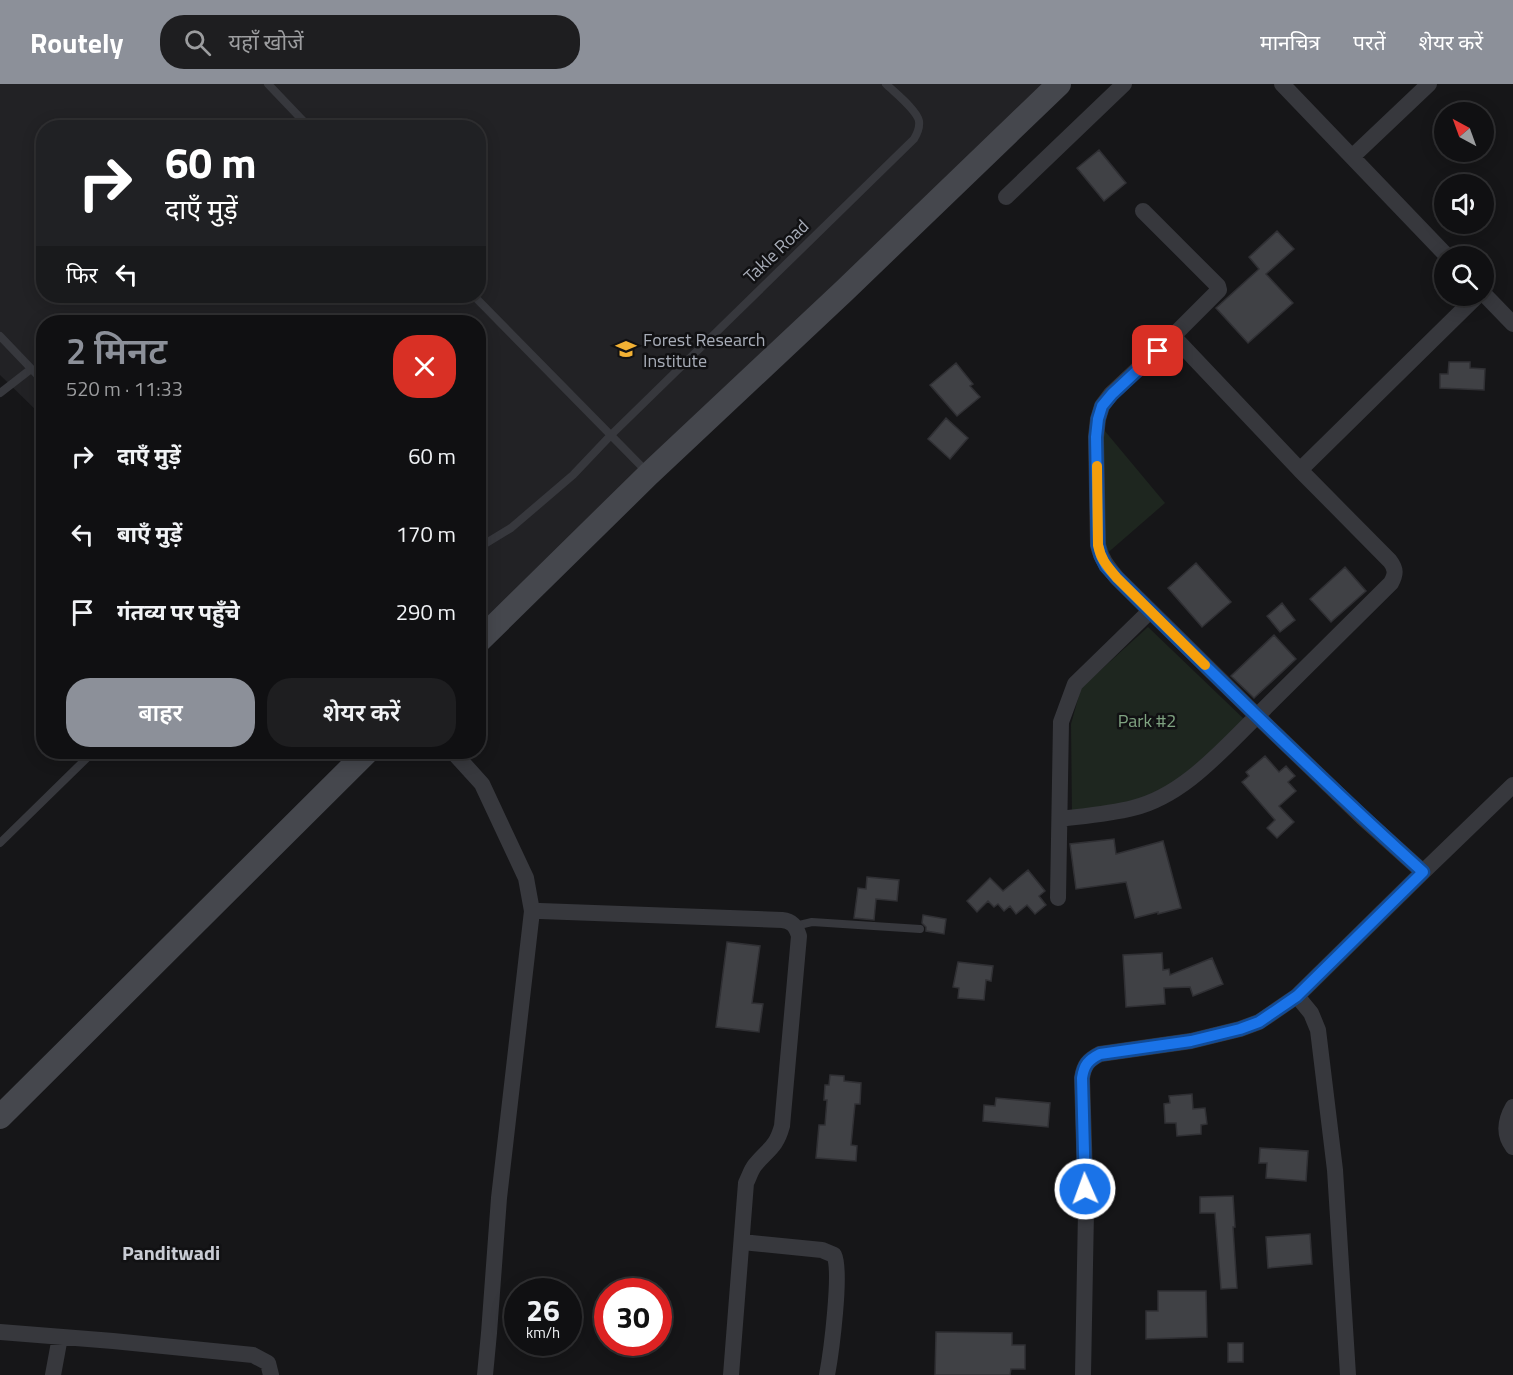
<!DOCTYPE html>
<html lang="hi">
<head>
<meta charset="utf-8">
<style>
	body { margin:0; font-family:"Titillium Web","Noto Sans Devanagari",sans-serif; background:#1e1e20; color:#f1f3f6; height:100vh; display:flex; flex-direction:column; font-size:22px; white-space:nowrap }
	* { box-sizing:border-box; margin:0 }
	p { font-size:20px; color:#9c9d9f }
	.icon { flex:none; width:33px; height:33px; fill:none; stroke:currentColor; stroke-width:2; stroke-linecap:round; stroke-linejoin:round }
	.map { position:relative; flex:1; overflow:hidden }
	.details { position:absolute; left:36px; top:231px; width:450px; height:444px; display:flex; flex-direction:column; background:#101012; border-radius:24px; box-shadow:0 3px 15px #0003,0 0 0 2px #303032 }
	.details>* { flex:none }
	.hud { position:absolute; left:36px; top:36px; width:450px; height:183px; border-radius:24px; box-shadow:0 3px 15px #0003,0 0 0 2px #303032; background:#202124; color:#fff; overflow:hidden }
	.needle { width:39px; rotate:319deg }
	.tools { position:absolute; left:1434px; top:18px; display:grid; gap:12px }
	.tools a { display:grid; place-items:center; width:60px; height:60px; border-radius:50%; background:#101012; box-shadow:0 3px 15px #0003,0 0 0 2px #303032; font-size:30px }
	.speed { position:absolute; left:504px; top:1194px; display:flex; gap:12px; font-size:30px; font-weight:700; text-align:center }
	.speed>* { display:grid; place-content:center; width:78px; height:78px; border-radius:50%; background:#101012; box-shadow:0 3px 15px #0003,0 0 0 2px #303032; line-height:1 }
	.speed small { font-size:15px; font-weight:400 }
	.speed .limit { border:9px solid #d22; background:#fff; color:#111 }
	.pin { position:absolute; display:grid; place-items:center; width:51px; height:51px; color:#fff; margin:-26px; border-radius:12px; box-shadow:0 3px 9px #0006 }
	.me { position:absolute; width:66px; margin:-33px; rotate:358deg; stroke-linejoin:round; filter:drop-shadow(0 0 4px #0008) }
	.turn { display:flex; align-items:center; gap:21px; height:126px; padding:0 30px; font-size:27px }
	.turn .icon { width:78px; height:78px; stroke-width:2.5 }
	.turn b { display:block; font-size:42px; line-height:51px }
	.then { display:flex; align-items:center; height:57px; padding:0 30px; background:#0003; gap:12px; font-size:22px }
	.round { display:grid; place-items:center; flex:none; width:63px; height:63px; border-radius:24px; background:#1e1e20 }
	.headline { display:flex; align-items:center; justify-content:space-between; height:102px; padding:0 30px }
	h1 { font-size:36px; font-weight:600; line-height:45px; color:#8c9099 }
	.cta { display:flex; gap:12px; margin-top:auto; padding:12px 30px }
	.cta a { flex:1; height:69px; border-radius:24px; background:#8c9099; color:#fff; font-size:24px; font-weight:600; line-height:69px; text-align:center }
	.cta a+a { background:#1e1e20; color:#f1f3f6 }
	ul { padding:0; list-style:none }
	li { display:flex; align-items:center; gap:18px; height:78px; padding:0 30px }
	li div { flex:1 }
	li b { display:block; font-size:22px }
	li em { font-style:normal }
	header { display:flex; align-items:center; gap:36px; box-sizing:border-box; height:84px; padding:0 30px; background:#8c9099; color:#fff }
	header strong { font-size:28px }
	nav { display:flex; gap:33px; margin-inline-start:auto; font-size:21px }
	.search { width:420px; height:54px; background:#1e1e20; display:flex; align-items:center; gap:15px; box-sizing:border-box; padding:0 21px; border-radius:24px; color:#9c9d9f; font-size:22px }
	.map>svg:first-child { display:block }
	.built { fill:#222225; fill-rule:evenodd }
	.green { fill:#1e261f }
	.building { fill:#404145; stroke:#303034; stroke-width:1.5 }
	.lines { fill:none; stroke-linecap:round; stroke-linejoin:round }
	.lane { stroke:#37383d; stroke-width:8 }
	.street { stroke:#37383d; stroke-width:16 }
	.secondary { stroke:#45474d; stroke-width:24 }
	.route-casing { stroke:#114b97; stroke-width:15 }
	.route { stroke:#1a73e8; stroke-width:10 }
	.slow { stroke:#f59e0b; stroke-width:10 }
	.labels { text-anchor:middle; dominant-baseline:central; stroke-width:5; stroke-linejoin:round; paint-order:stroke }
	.street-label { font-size:18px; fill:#a8adb8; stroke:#111113 }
	.poi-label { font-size:18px; fill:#a8adb8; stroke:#111113; text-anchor:start }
	.park-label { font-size:18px; fill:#7fa381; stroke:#111113 }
	.neighbourhood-label { font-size:20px; font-weight:bold; fill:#c9ccd4; stroke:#111113 }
</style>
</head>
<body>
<header>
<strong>Routely</strong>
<div class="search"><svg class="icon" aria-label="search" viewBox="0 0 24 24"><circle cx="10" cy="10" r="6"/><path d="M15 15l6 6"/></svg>यहाँ खोजें</div>
<nav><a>मानचित्र</a><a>परतें</a><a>शेयर करें</a></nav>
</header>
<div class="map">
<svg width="1513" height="1291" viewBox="0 0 1513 1291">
	<rect width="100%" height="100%" fill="#161618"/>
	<!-- built -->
	<path class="built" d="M 0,0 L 1052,0 L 479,546 L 478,238 L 44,238 L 43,333 L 0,291 ZM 44,44 L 478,44 L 478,212 L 44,212 Z"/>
	<!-- green -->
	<path class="green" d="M 1099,340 L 1165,419 L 1104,472 Z
		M 1148,543 L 1246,637 L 1192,691 L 1120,724 L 1072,731 L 1071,640 L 1081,604 Z"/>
	<!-- building -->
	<path class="building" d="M 1099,66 L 1126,99 L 1104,117 L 1077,84 Z
		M 1277,147 L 1294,165 L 1266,190 L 1293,219 L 1248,259 L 1216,224 L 1259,185 L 1249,173 Z
		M 1449,278 L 1470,278 L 1470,284 L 1485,285 L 1484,306 L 1440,304 L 1440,290 L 1448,290 Z
		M 956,279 L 973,300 L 970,302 L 980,313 L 957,332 L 930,301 Z
		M 946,334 L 968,354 L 950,375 L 928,355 Z
		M 1196,479 L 1231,518 L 1202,543 L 1168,504 Z
		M 1345,483 L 1366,507 L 1331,538 L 1310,515 Z
		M 1282,519 L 1295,536 L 1280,548 L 1267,532 Z
		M 1274,551 L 1296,575 L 1254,614 L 1231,592 Z
		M 1265,672 L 1279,688 L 1286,682 L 1295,692 L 1288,698 L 1296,707 L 1279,722 L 1294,738 L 1277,754 L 1267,744 L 1275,736 L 1242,698 L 1249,692 L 1246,688 Z
		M 1114,755 L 1116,770 L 1163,757 L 1181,824 L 1158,830 L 1158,828 L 1135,834 L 1126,798 L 1076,805 L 1070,760 Z
		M 1028,786 L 1045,807 L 1039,812 L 1046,821 L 1035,830 L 1027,821 L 1016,830 L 1010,822 L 1004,827 L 998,820 L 994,823 L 988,817 L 977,828 L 967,817 L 990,794 L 1003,807 Z
		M 867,793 L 899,796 L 897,817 L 876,815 L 874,836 L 854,834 L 858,804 L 866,805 Z
		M 923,831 L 946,835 L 944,850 L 926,847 L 926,843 L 922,839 Z
		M 727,858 L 760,862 L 752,919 L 763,920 L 759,948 L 716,943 Z
		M 1162,869 L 1163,886 L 1169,885 L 1170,891 L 1212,874 L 1223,900 L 1193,912 L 1190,903 L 1164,904 L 1165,920 L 1126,923 L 1123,871 Z
		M 958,878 L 993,882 L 991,897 L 986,896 L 984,916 L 958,914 L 959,904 L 953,903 Z
		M 830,991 L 844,992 L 844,997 L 861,999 L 860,1020 L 855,1020 L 851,1061 L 857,1062 L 856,1077 L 816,1074 L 819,1041 L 825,1041 L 827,1016 L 824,1016 L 825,1001 L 829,1001 Z
		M 1192,1010 L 1193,1025 L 1205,1024 L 1207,1040 L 1201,1041 L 1201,1050 L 1177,1052 L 1176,1039 L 1165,1039 L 1164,1020 L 1170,1019 L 1169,1012 Z
		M 996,1014 L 1050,1019 L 1048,1043 L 983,1037 L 984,1021 L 995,1022 Z
		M 1260,1064 L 1308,1067 L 1306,1097 L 1266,1094 L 1267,1079 L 1259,1079 Z
		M 1233,1112 L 1235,1143 L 1233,1143 L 1237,1204 L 1221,1205 L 1215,1129 L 1200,1129 L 1200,1113 Z
		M 1310,1150 L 1312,1180 L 1268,1184 L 1266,1153 Z
		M 1158,1207 L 1206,1207 L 1207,1253 L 1146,1255 L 1146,1227 L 1158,1227 Z
		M 936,1248 L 1012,1249 L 1012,1261 L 1025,1261 L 1025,1285 L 1011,1285 L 1010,1291 L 935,1291 Z
		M 1228,1259 L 1243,1259 L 1243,1278 L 1228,1278 Z"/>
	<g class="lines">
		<!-- lane -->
		<path class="lane" d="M 268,0 L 310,44
			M 474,212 L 648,389
			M 0,252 L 44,298
			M 0,309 L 31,285
			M 478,464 L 511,444 L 573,391 L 611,351 L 914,55 C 917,50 920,44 919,37 C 917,26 894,8 886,0
			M 0,759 L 93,668
			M 795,842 L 812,838 L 920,845"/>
		<!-- street -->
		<path class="street" d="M 1282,0 L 1447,172
			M 1352,73 L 1429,0
			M 1006,113 L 1124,0
			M 1143,127 L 1218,202 L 1219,206 L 1173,252
			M 1484,210 L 1513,240
			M 453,668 L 482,700 L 526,794 L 532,827
			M 1060,735 C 1084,732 1109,730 1133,724 C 1183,712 1221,667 1257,632 L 1117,494 C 1108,483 1101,475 1098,461 L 1096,353 L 1098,335 L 1102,322 L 1111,310 L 1173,252 L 1300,386
			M 1423,788 L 1513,701
			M 1058,814 L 1061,638 L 1075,600 L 1150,527
			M 1297,912 L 1311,929 L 1318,946 L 1335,1086 L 1348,1291
			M 1513,1023 C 1505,1037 1503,1050 1513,1063
			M 742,1158 L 822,1166 L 834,1171 C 842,1187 831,1270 827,1291
			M 0,1248 L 113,1257 L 253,1271 L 268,1279 L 271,1291
			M 53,1291 L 60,1253
			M 485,1291 L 489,1249 L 499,1114 L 532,827 L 540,827 L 782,836 C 792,837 796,842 799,852 L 782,1042 C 776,1064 768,1065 755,1081 C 751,1086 749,1093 746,1099 L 731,1291
			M 1083,1291 L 1086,1127 L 1082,994 C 1084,981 1088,976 1100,970 L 1191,957 L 1240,945 L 1259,938 L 1297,912 L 1423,788 L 1362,733 L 1257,632 L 1391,499 C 1396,490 1396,485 1390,477 L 1300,386 L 1477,212"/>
		<!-- secondary -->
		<path class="secondary" d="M 478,558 L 649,390 L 844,207 L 1059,0
			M 0,1033 L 367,668"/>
	</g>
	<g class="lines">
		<!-- route casing -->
		<g class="route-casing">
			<path id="route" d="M 1085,1105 L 1082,994 C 1084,981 1088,976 1100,970 L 1191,957 L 1240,945 L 1259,938 L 1297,912 L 1423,788 C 1318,693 1217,594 1117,494 L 1106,482 L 1101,472 L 1098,461 L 1096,353 L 1098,335 L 1102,322 L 1112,310 L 1158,267"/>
		</g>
		<!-- route -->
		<use href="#route" class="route"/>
		<!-- slow -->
		<path class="slow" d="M 1097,382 L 1098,461 C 1101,476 1107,482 1117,494 L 1205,581"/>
	</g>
	<!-- icons -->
	<defs>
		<g id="university-bare" transform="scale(1.62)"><path d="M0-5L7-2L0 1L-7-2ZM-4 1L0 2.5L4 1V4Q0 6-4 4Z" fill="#f2b134" stroke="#111113" stroke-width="2.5" paint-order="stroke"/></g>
	</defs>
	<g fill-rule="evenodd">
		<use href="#university-bare" x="626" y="265"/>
	</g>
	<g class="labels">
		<!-- street labels -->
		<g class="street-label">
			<text transform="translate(776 167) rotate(-44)">Takle Road</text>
		</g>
		<!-- poi labels -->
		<g class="poi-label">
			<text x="643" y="255">Forest Research<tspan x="643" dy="21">Institute</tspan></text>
		</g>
		<!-- park labels -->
		<g class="park-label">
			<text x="1147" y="636">Park #2</text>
		</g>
		<!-- neighbourhood labels -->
		<g class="neighbourhood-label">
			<text x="171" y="1168">Panditwadi</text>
		</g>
	</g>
</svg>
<div class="tools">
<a><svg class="needle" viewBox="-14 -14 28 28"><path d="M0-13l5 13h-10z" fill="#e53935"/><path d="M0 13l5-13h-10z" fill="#9c9d9f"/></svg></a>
<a><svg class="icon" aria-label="sound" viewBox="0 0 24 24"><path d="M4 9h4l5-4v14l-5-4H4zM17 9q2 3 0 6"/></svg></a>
<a><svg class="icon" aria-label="search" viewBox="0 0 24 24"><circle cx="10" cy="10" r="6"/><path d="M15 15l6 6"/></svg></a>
</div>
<div class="speed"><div>26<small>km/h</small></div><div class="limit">30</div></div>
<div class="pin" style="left:1158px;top:267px;background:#d93025"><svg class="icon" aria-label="arrive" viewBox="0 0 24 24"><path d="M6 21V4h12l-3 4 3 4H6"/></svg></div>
<svg class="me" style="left:1085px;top:1105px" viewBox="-20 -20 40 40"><circle r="17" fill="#1a73e8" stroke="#fff" stroke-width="3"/><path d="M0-11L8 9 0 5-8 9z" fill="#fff"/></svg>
<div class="hud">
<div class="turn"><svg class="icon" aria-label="right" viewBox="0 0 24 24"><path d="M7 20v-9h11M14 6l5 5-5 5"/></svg><div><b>60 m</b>दाएँ मुड़ें</div></div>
<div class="then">फिर<svg class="icon" aria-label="left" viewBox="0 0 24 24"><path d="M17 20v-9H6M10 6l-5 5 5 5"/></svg></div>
</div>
<section class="details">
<div class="headline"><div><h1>2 मिनट</h1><p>520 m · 11:33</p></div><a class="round" style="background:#d93025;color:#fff"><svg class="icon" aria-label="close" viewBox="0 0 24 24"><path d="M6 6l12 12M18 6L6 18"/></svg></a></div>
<ul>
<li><svg class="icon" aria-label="right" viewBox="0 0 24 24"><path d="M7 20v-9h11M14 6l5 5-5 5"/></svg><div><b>दाएँ मुड़ें</b></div><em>60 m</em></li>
<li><svg class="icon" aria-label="left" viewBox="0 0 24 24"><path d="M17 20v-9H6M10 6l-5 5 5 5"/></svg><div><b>बाएँ मुड़ें</b></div><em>170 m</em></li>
<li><svg class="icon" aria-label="arrive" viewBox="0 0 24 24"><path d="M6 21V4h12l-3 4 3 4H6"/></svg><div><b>गंतव्य पर पहुँचे</b></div><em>290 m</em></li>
</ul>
<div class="cta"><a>बाहर</a><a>शेयर करें</a></div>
</section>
</div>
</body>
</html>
